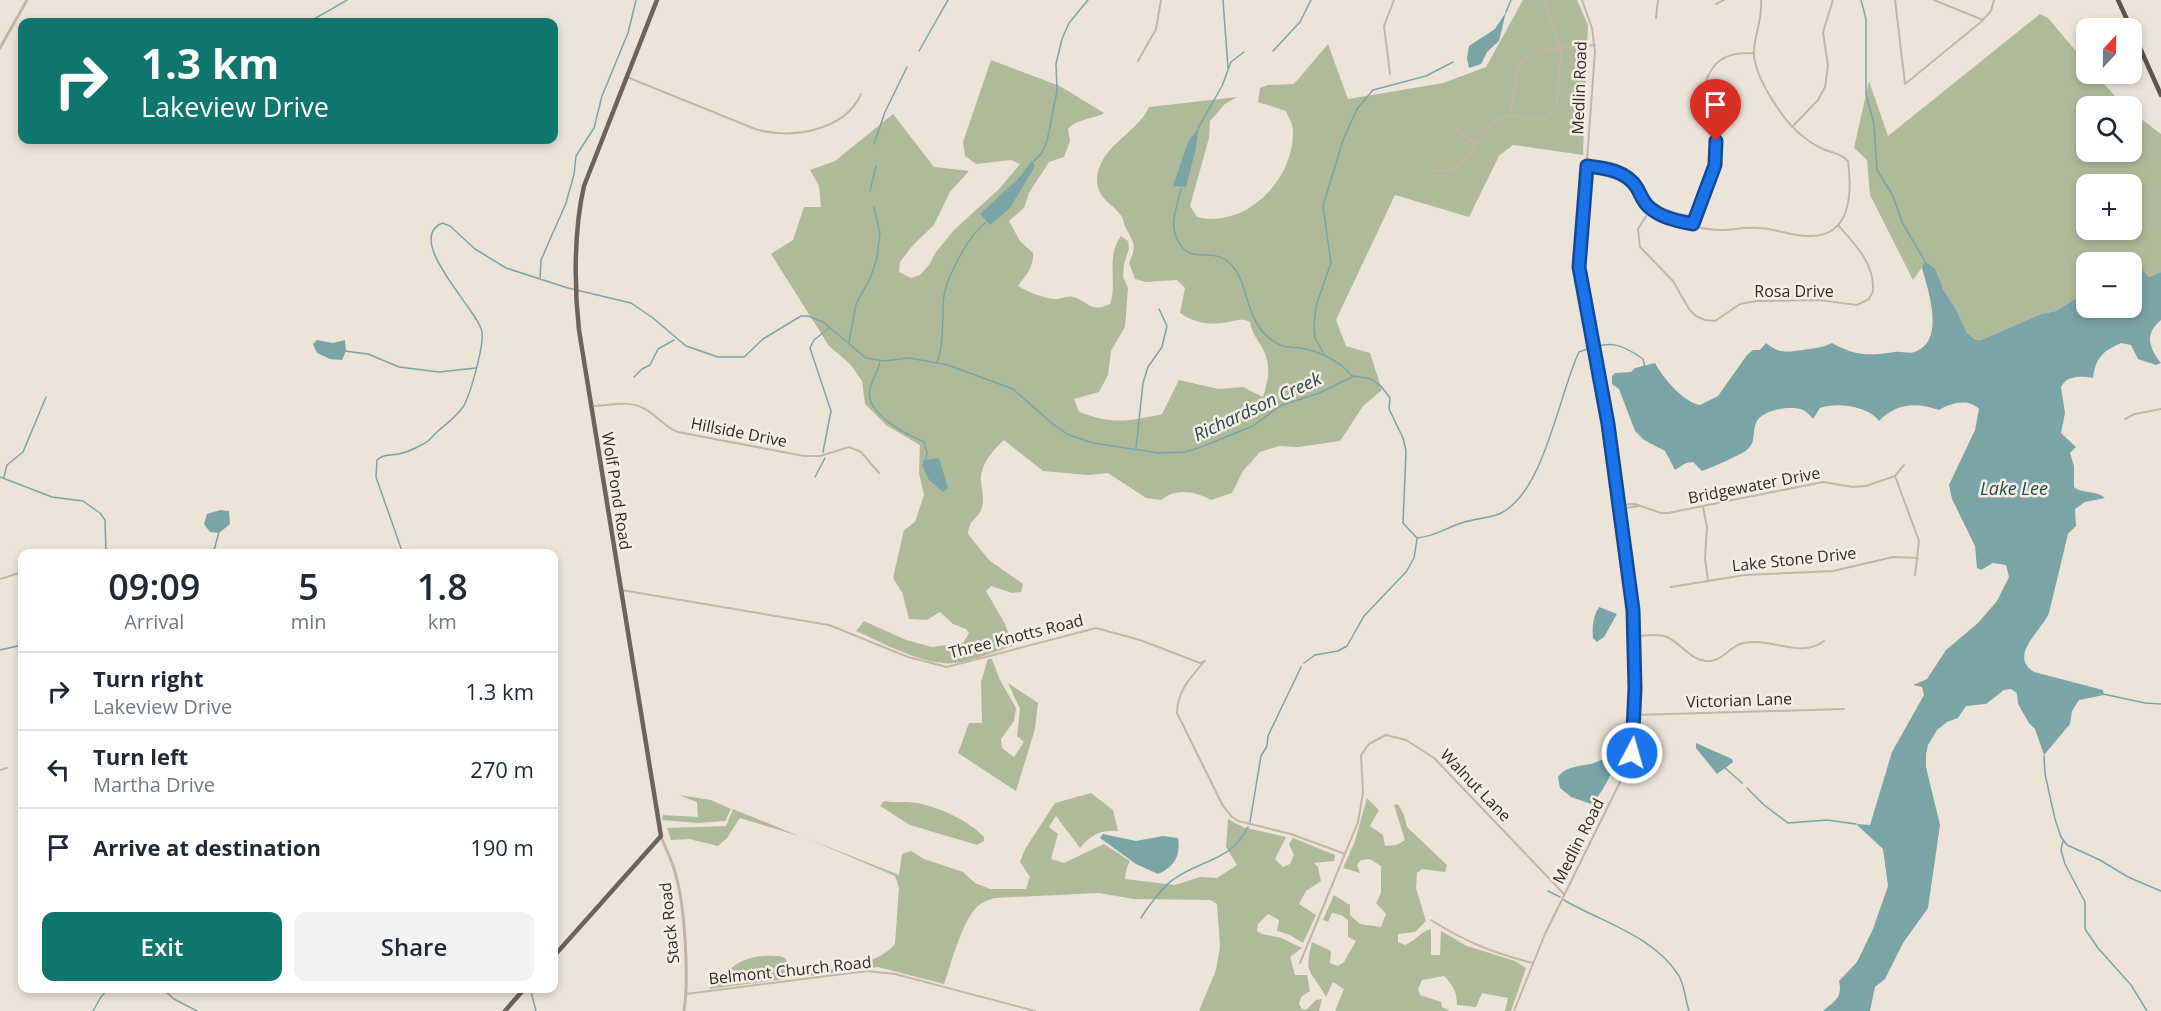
<!DOCTYPE html>
<html lang="en">
<head>
<meta charset="utf-8">
<style>
	body { margin:0; font-family:"Open Sans",sans-serif; background:#f2f2f3; color:#1f2937; height:100vh; display:flex; flex-direction:column; font-size:22px; white-space:nowrap }
	* { box-sizing:border-box; margin:0 }
	p { font-size:20px; color:#747a83 }
	.icon { flex:none; width:33px; height:33px; fill:none; stroke:currentColor; stroke-width:2; stroke-linecap:round; stroke-linejoin:round }
	.map { position:relative; flex:1; overflow:hidden }
	.drawer { position:absolute; left:18px; top:549px; width:540px; height:444px; display:flex; flex-direction:column; background:#fff; border-radius:12px; box-shadow:0 3px 9px #0003 }
	.drawer>* { flex:none }
	.guide { position:absolute; left:18px; top:18px; width:540px; height:126px; border-radius:12px; box-shadow:0 3px 9px #0003; background:#0f766e; color:#fff; overflow:hidden }
	.needle { width:39px; rotate:22deg }
	.tools { position:absolute; left:2076px; top:18px; display:grid; gap:12px }
	.tools a { display:grid; place-items:center; width:66px; height:66px; border-radius:12px; background:#fff; box-shadow:0 3px 9px #0003; font-size:30px }
	.pin { position:absolute; display:grid; place-items:center; width:51px; height:51px; color:#fff; margin:-62px -26px; border-radius:50% 50% 50% 0; rotate:-45deg; box-shadow:0 0 6px #0007 }
	.pin .icon { rotate:45deg }
	.me { position:absolute; width:66px; margin:-33px; rotate:6deg; stroke-linejoin:round; filter:drop-shadow(0 0 4px #0008) }
	.turn { display:flex; align-items:center; gap:21px; height:126px; padding:0 24px; font-size:27px }
	.turn .icon { width:78px; height:78px; stroke-width:2.5 }
	.turn b { display:block; font-size:42px; line-height:51px }
	.eta { display:flex; justify-content:space-evenly; align-items:center; height:102px; text-align:center }
	.eta b { font-size:36px; font-weight:600; line-height:42px }
	.cta { display:flex; gap:12px; margin-top:auto; padding:12px 24px }
	.cta a { flex:1; height:69px; border-radius:12px; background:#0f766e; color:#fff; font-size:24px; font-weight:600; line-height:69px; text-align:center }
	.cta a+a { background:#f2f2f3; color:#1f2937 }
	ul { padding:0; list-style:none }
	li { display:flex; align-items:center; gap:18px; height:78px; padding:0 24px; border-top:2px solid #e0e1e3 }
	li div { flex:1 }
	li b { display:block; font-size:22px }
	li em { font-style:normal }
	.map>svg:first-child { display:block }
	.green { fill:#afba9b; fill-rule:evenodd }
	.water { fill:#7ba4a7 }
	.lines { fill:none; stroke-linecap:round; stroke-linejoin:round }
	.stream { stroke:#7ba4a7; stroke-width:1.5 }
	.minor { stroke:#c4b4a6; stroke-width:2 }
	.tertiary { stroke:#c4b4a6; stroke-width:3 }
	.primary { stroke:#716259; stroke-width:4.5 }
	.trunk { stroke:#61534c; stroke-width:4.5 }
	.route-casing { stroke:#114b97; stroke-width:15 }
	.route { stroke:#1a73e8; stroke-width:10 }
	.labels { text-anchor:middle; dominant-baseline:central; stroke-width:5; stroke-linejoin:round; paint-order:stroke }
	.street-label { font-size:16px; fill:#312a26; stroke:#f6eee4 }
	.water-label { font-size:18px; font-style:italic; fill:#214a4d; stroke:#f6eee4 }
</style>
</head>
<body>
<div class="map">
<svg width="2161" height="1011" viewBox="0 0 2161 1011">
	<rect width="100%" height="100%" fill="#ede4d9"/>
	<!-- green -->
	<path class="green" d="M 1523,0 L 1577,0 L 1588,25 L 1583,155 L 1513,145 L 1499,156 L 1469,217 L 1395,195 L 1336,320 L 1346,346 L 1370,353 L 1382,390 L 1363,406 L 1340,441 L 1298,447 L 1279,446 L 1260,452 L 1243,471 L 1232,493 L 1211,500 C 1194,491 1177,488 1161,500 L 1146,498 L 1108,473 L 1088,475 L 1043,471 L 1004,440 C 994,449 982,463 981,476 C 980,488 986,498 981,510 C 976,521 969,519 968,534 L 989,560 L 1023,584 L 1021,592 L 1012,593 L 991,586 L 986,591 L 1005,624 L 1013,646 C 995,651 974,661 954,663 C 924,666 883,643 856,631 L 864,621 L 906,640 L 932,647 L 963,643 L 969,633 L 966,629 L 953,624 L 940,612 L 927,620 L 909,619 L 902,592 L 893,578 L 904,530 L 915,522 L 924,495 L 919,473 L 920,445 L 886,425 L 865,404 L 862,381 L 850,364 L 829,346 L 771,254 L 793,240 L 804,207 L 821,207 L 819,186 L 810,170 L 835,161 L 893,114 L 934,167 L 969,171 L 950,192 L 934,225 L 913,245 L 900,262 L 899,272 L 911,278 L 920,275 L 929,265 L 936,252 L 954,230 L 999,189 L 1020,164 L 1011,160 L 976,164 L 965,156 L 963,142 L 991,60 L 1060,86 L 1104,113 C 1092,120 1078,118 1068,129 L 1070,141 L 1064,157 L 1049,162 L 1029,193 L 1024,208 L 1009,221 L 1020,241 L 1033,253 C 1034,267 1026,275 1018,286 C 1028,292 1043,298 1055,299 C 1061,299 1068,295 1074,297 C 1090,303 1091,313 1110,304 C 1118,281 1105,258 1121,236 L 1128,241 L 1129,249 L 1124,264 L 1123,277 L 1128,288 L 1125,327 L 1111,351 L 1108,375 L 1099,392 L 1074,399 L 1079,412 C 1111,424 1128,422 1162,414 L 1179,380 L 1218,389 L 1243,387 L 1263,397 C 1269,378 1272,362 1260,344 C 1255,336 1252,332 1250,322 C 1240,317 1233,322 1222,323 C 1207,325 1193,322 1180,313 L 1185,288 L 1177,280 L 1146,282 L 1135,279 L 1129,263 C 1136,247 1135,245 1127,230 C 1124,226 1124,221 1122,217 C 1113,203 1097,199 1097,180 C 1098,146 1137,134 1149,107 L 1237,97 L 1225,104 L 1210,121 L 1209,138 L 1190,206 L 1197,217 C 1245,229 1293,181 1293,133 C 1294,126 1289,118 1286,111 L 1258,102 L 1260,88 L 1268,85 L 1294,84 L 1328,44 L 1348,99 L 1443,83 L 1486,67 Z
		M 2040,14 L 2048,18 L 2086,63 L 2086,74 L 2095,74 L 2124,106 L 2086,106 L 2086,152 L 2132,152 L 2132,112 L 2161,134 L 2161,272 L 2149,277 L 2132,262 L 2087,261 L 2086,292 L 2056,311 L 2041,314 L 1981,340 L 1971,338 L 1967,333 L 1956,309 L 1926,262 L 1913,280 L 1870,195 L 1867,160 L 1854,148 L 1869,81 L 1888,136 ZM 2086,184 L 2132,184 L 2132,230 L 2086,230 Z
		M 988,659 L 992,659 L 1000,680 L 1016,708 L 1014,721 L 1001,739 L 1002,748 L 1014,757 L 1024,742 L 1017,736 L 1020,709 L 1008,683 L 1038,703 L 1035,729 L 1016,791 L 958,753 L 969,723 L 982,723 L 981,682 Z
		M 1091,793 L 1113,810 L 1118,831 C 1100,830 1092,834 1080,848 L 1056,816 L 1049,827 L 1058,834 L 1051,859 L 1064,863 L 1104,844 L 1130,861 L 1126,870 L 1125,879 L 1175,885 L 1200,877 L 1217,878 L 1237,865 L 1226,847 L 1228,819 L 1243,827 L 1286,837 L 1275,859 L 1283,867 L 1290,864 L 1294,855 L 1289,844 L 1293,838 L 1335,855 L 1334,861 L 1314,863 L 1318,867 L 1321,881 L 1306,891 L 1299,904 L 1316,915 L 1303,943 L 1290,935 L 1277,931 L 1279,920 L 1268,914 L 1258,924 L 1257,931 L 1262,934 L 1281,938 L 1302,948 L 1290,957 L 1295,975 L 1307,975 L 1310,991 L 1301,997 L 1299,1004 L 1302,1009 L 1306,1010 L 1316,1000 L 1322,999 L 1319,1011 L 1199,1011 L 1216,970 L 1220,947 L 1217,904 L 1210,900 L 1134,899 L 1099,893 L 994,898 C 989,900 982,902 977,907 C 962,921 951,964 944,984 L 878,967 L 709,989 C 730,967 742,954 774,956 C 779,956 783,955 786,960 C 788,964 788,970 790,973 C 820,970 875,969 895,944 L 899,887 L 895,876 L 806,838 L 899,875 L 902,854 L 911,851 L 924,859 L 963,872 L 975,883 L 990,889 L 1026,889 L 1030,877 L 1020,862 L 1025,849 L 1055,803 Z
		M 678,795 L 711,800 L 731,809 L 725,821 L 698,823 L 662,820 L 663,815 L 698,817 L 697,802 Z
		M 1367,798 L 1379,810 L 1370,826 L 1383,835 L 1385,846 L 1397,845 L 1405,840 L 1394,805 L 1398,804 L 1404,815 L 1407,827 L 1447,865 L 1445,872 L 1422,869 L 1417,873 L 1416,888 L 1426,921 L 1415,932 L 1398,934 L 1398,942 L 1405,945 C 1415,941 1421,931 1431,929 L 1431,955 L 1440,955 L 1441,931 L 1467,946 L 1515,961 L 1526,968 L 1511,1011 L 1505,1011 L 1508,998 L 1482,993 L 1476,1007 L 1457,1005 C 1457,992 1453,985 1444,976 L 1422,980 L 1418,989 L 1420,995 L 1441,1002 L 1442,1007 L 1450,1011 L 1335,1011 L 1344,989 L 1333,982 L 1326,997 C 1312,969 1303,977 1312,942 L 1331,951 L 1330,963 L 1338,966 L 1344,962 L 1356,941 L 1348,937 L 1348,920 L 1341,915 L 1332,913 L 1328,922 L 1323,920 L 1334,895 L 1350,905 L 1350,915 L 1360,924 L 1381,927 L 1386,914 L 1376,903 L 1381,893 L 1381,866 L 1370,859 L 1361,860 L 1357,865 L 1360,873 L 1343,868 L 1355,841 Z
		M 884,801 C 895,803 907,801 917,803 C 939,807 969,821 984,837 L 984,841 L 977,845 L 910,825 L 880,806 Z
		M 733,809 L 799,836 L 740,818 L 727,838 L 718,846 L 689,839 L 671,840 L 667,828 L 726,826 Z"/>
	<!-- water -->
	<path class="water" d="M 1506,12 L 1499,41 L 1487,52 L 1481,64 L 1469,68 L 1467,58 L 1469,46 L 1495,29 Z
		M 1199,127 L 1195,152 L 1186,187 L 1173,186 L 1188,142 Z
		M 1032,161 L 1035,166 L 1010,208 L 990,225 L 980,214 L 1018,179 Z
		M 1926,262 L 1935,269 L 1943,289 L 1956,309 L 1967,333 L 1974,339 L 1981,340 L 2041,314 L 2056,311 L 2086,292 L 2086,308 L 2132,308 L 2132,264 L 2138,266 L 2149,277 L 2161,272 L 2161,320 C 2144,334 2149,348 2161,363 L 2156,365 L 2138,359 L 2131,345 L 2121,343 C 2103,351 2096,357 2093,378 C 2081,376 2067,375 2061,387 L 2065,413 L 2061,433 L 2076,447 L 2070,453 L 2074,466 L 2074,487 C 2082,494 2096,490 2105,498 L 2085,502 L 2075,509 L 2076,526 L 2068,534 L 2049,613 C 2041,632 2008,655 2034,672 L 2103,690 L 2104,695 L 2079,700 L 2072,711 L 2070,724 L 2044,755 L 2035,729 L 2029,723 L 2018,704 L 2017,693 L 2011,689 L 2004,690 L 1986,704 L 1966,706 L 1958,718 L 1947,722 L 1937,730 L 1928,745 L 1926,754 L 1926,767 L 1940,825 L 1928,908 L 1903,943 L 1885,979 L 1875,987 L 1870,1011 L 1823,1011 C 1834,1001 1843,998 1839,981 L 1857,962 L 1873,929 L 1888,886 L 1883,849 L 1856,824 L 1870,825 L 1892,752 L 1924,695 L 1922,687 L 1913,685 L 1927,679 L 1946,650 L 1978,623 L 1997,601 L 2009,577 L 2006,565 L 1993,563 L 1981,570 L 1977,568 L 1975,546 L 1952,499 L 1949,485 L 1975,430 L 1979,409 C 1968,398 1951,403 1939,410 C 1916,402 1896,403 1879,421 C 1868,406 1837,402 1820,408 L 1813,419 C 1810,415 1807,412 1803,410 C 1791,405 1761,410 1756,423 C 1752,432 1756,442 1748,449 C 1743,454 1711,468 1702,471 L 1693,462 L 1686,463 L 1675,470 L 1665,451 L 1644,440 L 1635,431 L 1619,389 L 1612,384 L 1612,376 L 1615,373 L 1631,372 L 1635,368 L 1655,363 C 1663,378 1683,402 1700,405 L 1718,396 L 1747,355 L 1753,350 L 1760,350 L 1766,343 C 1779,354 1788,352 1803,350 C 1815,348 1821,348 1832,343 C 1856,356 1867,356 1895,352 C 1903,351 1909,355 1917,351 C 1945,338 1928,290 1922,268 L 1923,264 Z
		M 317,340 L 333,343 L 345,340 L 346,351 L 342,360 L 330,359 L 317,353 L 313,344 Z
		M 939,458 L 948,488 L 943,492 L 929,480 L 922,465 L 924,460 Z
		M 220,510 L 229,511 L 230,524 L 219,533 L 210,532 L 204,524 L 207,514 Z
		M 1599,607 L 1617,614 L 1604,637 L 1597,642 L 1593,638 C 1592,627 1593,616 1599,607 Z
		M 1696,743 L 1732,759 L 1733,762 L 1717,774 L 1696,748 Z
		M 1612,754 L 1616,757 C 1615,769 1601,796 1591,804 L 1571,797 L 1560,788 L 1558,777 C 1567,765 1581,767 1594,763 C 1600,761 1606,757 1612,754 Z
		M 1103,834 L 1136,841 L 1163,836 L 1178,838 C 1181,856 1174,867 1158,874 L 1136,864 L 1100,838 Z"/>
	<g class="lines">
		<!-- stream -->
		<path class="stream" d="M 1223,0 L 1228,68
			M 1861,0 L 1866,19 L 1866,94 L 1874,124 L 1877,170 L 1892,194 L 1903,224 L 1926,263
			M 1506,12 L 1511,0
			M 309,22 L 347,0
			M 919,51 L 948,0
			M 1273,51 L 1300,22 L 1311,0
			M 1198,128 L 1222,86 L 1231,62 L 1244,52
			M 874,144 L 885,112 L 907,67
			M 1032,163 L 1042,153 L 1047,141 L 1057,91 L 1056,64 L 1062,39 L 1069,23 L 1088,0
			M 1181,188 C 1178,207 1168,222 1178,241 C 1191,265 1209,248 1226,260 C 1253,280 1240,323 1278,344 C 1285,348 1292,347 1300,348 C 1319,351 1340,361 1352,376
			M 870,191 L 876,166
			M 540,279 L 541,260 L 566,203 L 574,174 L 576,156 L 594,128 L 602,96 L 628,33 L 636,0
			M 849,342 L 856,304 L 870,279 L 877,258 L 880,234 L 874,207
			M 344,351 L 368,354 L 399,367 L 439,372 L 476,368
			M 1324,354 L 1315,338 L 1314,325 L 1316,306 L 1331,263 L 1323,206 L 1343,140 L 1357,109 L 1373,90 L 1426,76 L 1453,62
			M 880,362 C 878,371 872,380 870,389 C 864,414 906,434 924,442 L 927,452 L 926,460
			M 937,362 C 943,350 943,321 943,307 C 942,283 968,236 986,222
			M 634,377 L 642,369 L 650,365 L 658,349 L 674,340
			M 1136,448 L 1143,383 L 1148,367 L 1162,347 L 1167,326 L 1159,309
			M 823,452 L 831,411 L 810,348 L 814,340 L 829,328
			M 0,477 L 52,497 L 83,501 L 100,513 L 105,520 L 106,554
			M 4,477 L 7,465 L 23,452 L 46,397
			M 815,477 L 825,458
			M 213,554 L 219,532
			M 403,554 L 376,477 L 377,460 C 383,454 389,456 398,454 C 406,453 416,448 423,444 C 429,442 432,436 437,432 C 446,424 456,417 463,407 C 470,396 484,346 482,332 C 480,312 403,240 442,223 L 450,226 L 475,249 L 506,268 L 568,288 L 631,303 L 653,318 L 686,346 L 718,357 L 744,357 L 763,339 L 801,316 L 808,316 L 823,322 L 866,358 L 885,361 L 909,358 L 948,365 L 1013,389 L 1054,425 L 1069,435 L 1093,443 L 1159,453 L 1185,452 L 1201,447 L 1253,426 L 1280,406 L 1319,393 L 1354,376 L 1371,379 L 1381,386 L 1390,398 L 1389,409 L 1403,438 L 1406,451 L 1403,523 L 1417,538 C 1435,537 1447,527 1464,522 C 1475,519 1488,518 1499,514 C 1544,495 1559,393 1579,352 C 1607,341 1618,341 1643,359 L 1645,367
			M 0,650 L 22,645
			M 1304,663 L 1315,655 L 1338,651 L 1347,646 L 1364,616 L 1406,572 L 1414,558 L 1417,539
			M 2103,694 L 2145,703 L 2161,704
			M 2044,756 L 2045,774 L 2055,819 L 2061,837 L 2067,845 L 2100,860 L 2128,877 L 2161,891
			M 1724,767 L 1742,783
			M 1747,788 L 1764,805 L 1788,823 L 1827,820 L 1856,824
			M 1250,822 L 1261,756 L 1267,746 L 1268,736 L 1301,667
			M 2063,841 L 2061,850 L 2065,864 L 2085,902 L 2085,929 L 2098,948 L 2131,985 L 2147,1011
			M 1548,891 L 1560,897
			M 1564,900 C 1601,922 1655,936 1679,976 C 1685,987 1685,999 1689,1011
			M 1141,918 C 1147,908 1164,885 1174,879 C 1202,859 1230,862 1248,827
			M 161,988 L 174,999 L 197,1011
			M 530,988 L 536,1011
			M 93,1011 L 101,997 L 109,988"/>
		<!-- minor -->
		<path class="minor" d="M 1544,0 L 1561,48 L 1557,104 L 1549,117 L 1541,120 L 1511,116 C 1517,37 1529,54 1595,45
			M 1895,0 L 1905,84 L 1981,22 L 1991,11 L 1994,0
			M 1934,0 L 1983,20
			M 1716,4 L 1724,0
			M 1656,18 L 1658,0
			M 1138,61 L 1156,29 L 1161,0
			M 1390,74 L 1384,26 L 1394,0
			M 627,77 L 755,129 C 790,140 845,131 861,94
			M 1455,124 L 1460,132 L 1476,144
			M 1792,127 L 1818,100 L 1825,87 L 1828,66 L 1823,32 L 1833,0
			M 1587,166 C 1603,168 1622,170 1633,183 C 1644,196 1646,210 1663,216 C 1680,223 1703,230 1721,230 C 1733,230 1745,227 1758,228 C 1774,228 1791,236 1807,236 C 1852,238 1852,193 1848,161 C 1841,153 1832,153 1823,149 C 1814,145 1807,140 1800,134 C 1782,119 1752,74 1754,50 C 1755,33 1763,17 1761,0
			M 1433,170 C 1475,180 1473,120 1511,116
			M 1650,210 L 1638,229 L 1640,247 L 1673,281 L 1689,309 L 1696,316 L 1705,320 L 1715,321 L 1740,304 L 1757,301 L 1819,300 L 1857,305 L 1869,299 L 1873,291 C 1875,264 1854,243 1838,225
			M 1693,224 C 1700,201 1715,178 1717,154 C 1718,125 1693,96 1712,69 C 1722,54 1737,53 1753,53
			M 592,406 C 607,406 629,400 643,408 C 657,414 663,427 678,432 L 804,456 L 820,456 L 849,447 L 861,452 L 879,473
			M 2125,419 L 2135,414 L 2161,409
			M 1895,476 L 1919,541 L 1915,575
			M 1619,505 L 1635,504 L 1661,513 L 1668,513 L 1823,482 L 1853,487 L 1866,486 L 1895,476 L 1904,465
			M 1703,507 L 1707,527 L 1705,558 L 1708,581
			M 1620,509 L 1639,506
			M 0,579 L 22,572
			M 1671,587 L 1745,575 L 1833,571 L 1893,557 L 1918,558
			M 621,590 L 829,625 L 908,657 L 947,667 L 1096,628 L 1140,640 L 1200,663 L 1205,661
			M 1635,636 C 1645,636 1658,633 1667,637 C 1681,643 1690,660 1706,661 C 1722,663 1729,646 1743,643 C 1770,637 1801,659 1824,641
			M 1203,663 C 1190,678 1177,692 1177,713 L 1223,806 L 1232,817 L 1238,821 L 1291,834 L 1345,854
			M 1635,715 L 1844,709
			M 0,770 L 7,768
			M 1431,920 C 1466,942 1493,953 1533,963
			M 1300,963 L 1358,822 L 1363,793 L 1361,755 L 1369,744 L 1386,735 L 1406,740 L 1434,758 L 1564,894
			M 686,994 L 867,971 L 895,974 L 1035,1011
			M 1514,1011 L 1545,934 L 1627,768 L 1632,750 L 1635,720 L 1633,610 L 1608,424 L 1579,267 L 1595,52 L 1592,28 L 1582,0"/>
		<!-- tertiary -->
		<path class="tertiary" d="M 0,48 L 27,0
			M 661,837 C 666,849 673,862 676,876 C 685,907 689,979 684,1011"/>
		<!-- primary -->
		<path class="primary" d="M 554,956 L 661,836 L 579,330 C 574,286 574,229 584,186 L 657,0
			M 505,1011 L 525,988"/>
		<!-- trunk -->
		<path class="trunk" d="M 2118,0 L 2131,28
			M 2132,30 L 2161,95"/>
	</g>
	<g class="lines">
		<!-- route casing -->
		<g class="route-casing">
			<path id="route" d="M 1632,753 L 1635,688 L 1633,610 L 1608,424 L 1579,267 L 1587,166 C 1605,168 1627,171 1637,188 C 1641,195 1643,202 1649,207 C 1661,218 1678,221 1693,224 L 1715,165 L 1716,141"/>
		</g>
		<!-- route -->
		<use href="#route" class="route"/>
	</g>
	<g class="labels">
		<!-- street labels -->
		<g class="street-label">
			<text transform="translate(1579 88) rotate(-88)">Medlin Road</text>
			<text x="1794" y="291">Rosa Drive</text>
			<text transform="translate(739 432) rotate(11)">Hillside Drive</text>
			<text transform="translate(1754 485) rotate(-11)">Bridgewater Drive</text>
			<text transform="translate(617 491) rotate(81)">Wolf Pond Road</text>
			<text transform="translate(1794 559) rotate(-6)">Lake Stone Drive</text>
			<text transform="translate(1016 636) rotate(-14)">Three Knotts Road</text>
			<text transform="translate(1739 700) rotate(-2)">Victorian Lane</text>
			<text transform="translate(1476 785) rotate(46)">Walnut Lane</text>
			<text transform="translate(1578 841) rotate(-63)">Medlin Road</text>
			<text transform="translate(669 923) rotate(-96)">Stack Road</text>
			<text transform="translate(790 970) rotate(-6)">Belmont Church Road</text>
		</g>
		<!-- water labels -->
		<g class="water-label">
			<text transform="translate(1257 406) rotate(-25)">Richardson Creek</text>
			<text x="2014" y="488">Lake Lee</text>
		</g>
	</g>
</svg>
<div class="tools">
<a><svg class="needle" viewBox="-14 -14 28 28"><path d="M0-13l5 13h-10z" fill="#e53935"/><path d="M0 13l5-13h-10z" fill="#747a83"/></svg></a>
<a><svg class="icon" aria-label="search" viewBox="0 0 24 24"><circle cx="10" cy="10" r="6"/><path d="M15 15l6 6"/></svg></a>
<a>+</a>
<a>−</a>
</div>
<div class="pin" style="left:1716px;top:141px;background:#d93025"><svg class="icon" aria-label="arrive" viewBox="0 0 24 24"><path d="M6 21V4h12l-3 4 3 4H6"/></svg></div>
<svg class="me" style="left:1632px;top:753px" viewBox="-20 -20 40 40"><circle r="17" fill="#1a73e8" stroke="#fff" stroke-width="3"/><path d="M0-11L8 9 0 5-8 9z" fill="#fff"/></svg>
<div class="guide">
<div class="turn"><svg class="icon" aria-label="right" viewBox="0 0 24 24"><path d="M7 20v-9h11M14 6l5 5-5 5"/></svg><div><b>1.3 km</b>Lakeview Drive</div></div>
</div>
<section class="drawer">
<div class="eta">
<div><b>09:09</b><p>Arrival</p></div>
<div><b>5</b><p>min</p></div>
<div><b>1.8</b><p>km</p></div>
</div>
<ul>
<li><svg class="icon" aria-label="right" viewBox="0 0 24 24"><path d="M7 20v-9h11M14 6l5 5-5 5"/></svg><div><b>Turn right</b><p>Lakeview Drive</p></div><em>1.3 km</em></li>
<li><svg class="icon" aria-label="left" viewBox="0 0 24 24"><path d="M17 20v-9H6M10 6l-5 5 5 5"/></svg><div><b>Turn left</b><p>Martha Drive</p></div><em>270 m</em></li>
<li><svg class="icon" aria-label="arrive" viewBox="0 0 24 24"><path d="M6 21V4h12l-3 4 3 4H6"/></svg><div><b>Arrive at destination</b></div><em>190 m</em></li>
</ul>
<div class="cta"><a>Exit</a><a>Share</a></div>
</section>
</div>
</body>
</html>
